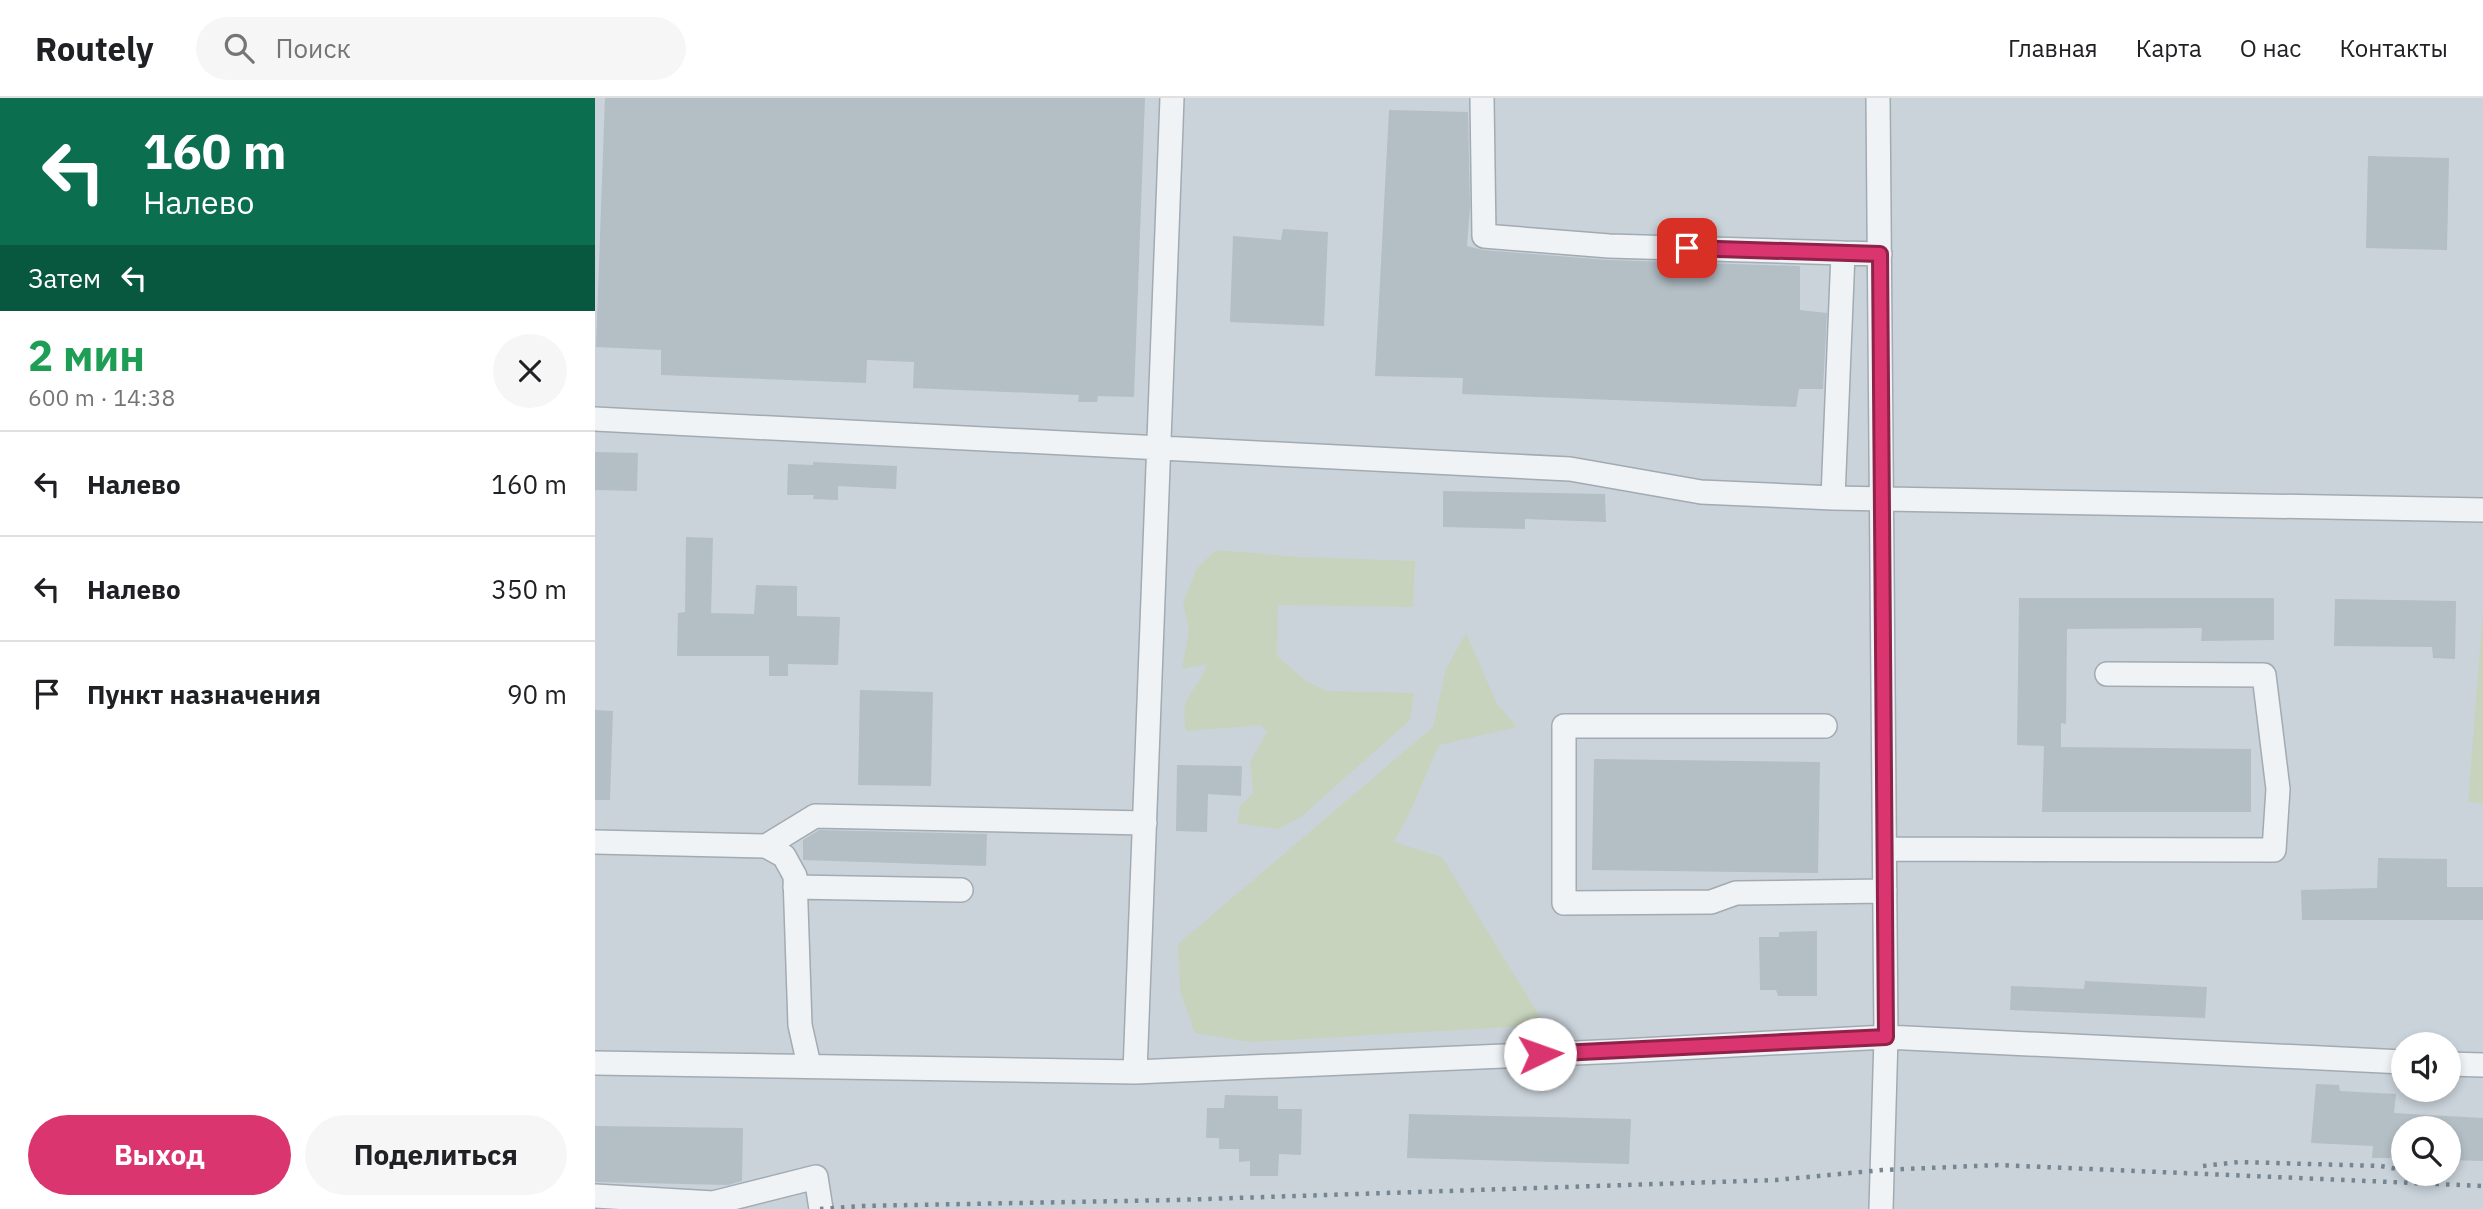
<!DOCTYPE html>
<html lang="ru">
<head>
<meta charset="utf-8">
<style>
	body { margin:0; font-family:"IBM Plex Sans",sans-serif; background:#f6f6f6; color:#202124; height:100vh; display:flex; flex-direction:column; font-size:26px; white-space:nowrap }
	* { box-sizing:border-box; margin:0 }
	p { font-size:23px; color:#757577 }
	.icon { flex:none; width:38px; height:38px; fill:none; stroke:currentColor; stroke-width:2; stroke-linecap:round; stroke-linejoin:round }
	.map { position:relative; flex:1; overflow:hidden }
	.sheet { display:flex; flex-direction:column; background:#fff; width:595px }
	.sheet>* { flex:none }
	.top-card { background:#0b6e4f; color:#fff; overflow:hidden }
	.fabs { position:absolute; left:1796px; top:934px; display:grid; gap:14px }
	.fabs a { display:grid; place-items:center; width:70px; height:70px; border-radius:50%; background:#fff; box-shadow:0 4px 10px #0003; font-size:35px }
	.pin { position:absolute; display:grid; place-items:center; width:60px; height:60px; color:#fff; margin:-30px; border-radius:14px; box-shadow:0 4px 10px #0006 }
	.me { position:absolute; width:77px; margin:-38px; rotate:87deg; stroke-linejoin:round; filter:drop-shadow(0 0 5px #0008) }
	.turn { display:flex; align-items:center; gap:24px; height:147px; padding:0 28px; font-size:32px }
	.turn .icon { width:91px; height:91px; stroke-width:2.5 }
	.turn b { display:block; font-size:49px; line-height:60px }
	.then { display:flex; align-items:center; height:66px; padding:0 28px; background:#0003; gap:14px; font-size:26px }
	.round { display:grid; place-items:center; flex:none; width:74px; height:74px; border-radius:37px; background:#f6f6f6 }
	.head { display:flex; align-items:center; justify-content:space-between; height:119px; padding:0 28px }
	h1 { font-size:42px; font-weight:700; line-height:52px; color:#1e9e55 }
	.button { display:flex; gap:14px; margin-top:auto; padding:14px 28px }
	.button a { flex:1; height:80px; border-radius:42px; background:#da356e; color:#fff; font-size:28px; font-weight:700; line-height:80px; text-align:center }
	.button a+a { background:#f6f6f6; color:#202124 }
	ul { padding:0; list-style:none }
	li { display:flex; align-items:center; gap:21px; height:105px; padding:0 28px; border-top:2px solid #e0e0e0 }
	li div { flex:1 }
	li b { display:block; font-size:26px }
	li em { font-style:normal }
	header { display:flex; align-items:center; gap:42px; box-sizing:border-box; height:98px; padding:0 35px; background:#fff; border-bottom:2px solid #e0e0e0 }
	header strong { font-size:33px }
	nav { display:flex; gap:38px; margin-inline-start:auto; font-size:24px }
	.search { width:490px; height:63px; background:#f6f6f6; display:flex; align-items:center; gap:18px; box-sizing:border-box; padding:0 24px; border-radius:38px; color:#757577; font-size:26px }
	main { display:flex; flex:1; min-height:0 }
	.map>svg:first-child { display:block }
	.built { fill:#cad3da; fill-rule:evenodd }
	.green { fill:#c7d3bd }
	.building { fill:#b3bec5 }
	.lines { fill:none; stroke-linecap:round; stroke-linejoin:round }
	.minor-casing { stroke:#a2abb2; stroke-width:26 }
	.minor { stroke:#f0f3f6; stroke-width:23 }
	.rail { stroke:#758693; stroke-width:4.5; stroke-dasharray:3.5 7; stroke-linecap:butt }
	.route-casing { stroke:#8e2248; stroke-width:18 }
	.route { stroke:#da356e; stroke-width:12 }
</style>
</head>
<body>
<header>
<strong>Routely</strong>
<div class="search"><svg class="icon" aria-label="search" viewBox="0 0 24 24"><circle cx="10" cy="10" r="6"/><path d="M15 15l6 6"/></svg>Поиск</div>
<nav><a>Главная</a><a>Карта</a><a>О нас</a><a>Контакты</a></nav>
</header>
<main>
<section class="sheet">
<div class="top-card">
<div class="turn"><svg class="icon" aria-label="left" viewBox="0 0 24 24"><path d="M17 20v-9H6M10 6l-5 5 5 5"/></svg><div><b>160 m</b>Налево</div></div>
<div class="then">Затем<svg class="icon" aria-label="left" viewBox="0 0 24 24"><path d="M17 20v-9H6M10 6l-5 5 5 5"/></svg></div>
</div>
<div class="head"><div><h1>2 мин</h1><p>600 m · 14:38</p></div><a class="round"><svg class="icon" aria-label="close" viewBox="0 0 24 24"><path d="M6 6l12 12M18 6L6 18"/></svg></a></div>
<ul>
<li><svg class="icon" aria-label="left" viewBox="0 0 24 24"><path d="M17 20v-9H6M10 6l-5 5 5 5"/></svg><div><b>Налево</b></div><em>160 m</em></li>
<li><svg class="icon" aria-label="left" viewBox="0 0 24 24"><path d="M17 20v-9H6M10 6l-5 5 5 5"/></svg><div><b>Налево</b></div><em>350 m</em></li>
<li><svg class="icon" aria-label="arrive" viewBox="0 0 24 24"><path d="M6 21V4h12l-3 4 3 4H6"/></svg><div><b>Пункт назначения</b></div><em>90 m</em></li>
</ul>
<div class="button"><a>Выход</a><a>Поделиться</a></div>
</section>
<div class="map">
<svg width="1888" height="1111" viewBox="0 0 1888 1111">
	<rect width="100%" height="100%" fill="#dde3e8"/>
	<!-- built -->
	<path class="built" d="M 0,0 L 1888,0 L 1888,1111 L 0,1111 ZM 1808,947 L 1853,947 L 1853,992 L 1808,992 ZM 1808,1031 L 1853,1031 L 1853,1076 L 1808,1076 Z"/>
	<!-- green -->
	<path class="green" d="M 621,452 L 705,459 L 820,463 L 818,509 L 683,507 L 682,558 L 710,582 L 731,593 L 819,595 L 815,622 L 707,718 L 683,731 L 642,725 L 645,708 L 658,695 L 655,664 L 672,634 L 665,627 L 591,633 C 584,592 601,599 612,566 L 587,571 L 594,531 L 588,505 L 602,470 Z
		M 1888,512 L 1888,705 L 1873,704 Z
		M 871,535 L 902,606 L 922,629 L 844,647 L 815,714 L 799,744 L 847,759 L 950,927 L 656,944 L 600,935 L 585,893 L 583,846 L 838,629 L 851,571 Z"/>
	<!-- building -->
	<path class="building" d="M 10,0 L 550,0 L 539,299 L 503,298 L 502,304 L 483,304 L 484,297 L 318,290 L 319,264 L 272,262 L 271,285 L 66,277 L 66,252 L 1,249 Z
		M 794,12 L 873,14 L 875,109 L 872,148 L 888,152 L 1013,162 L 1205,168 L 1205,212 L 1232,215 L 1228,291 L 1204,291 L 1201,309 L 867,296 L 868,280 L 780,278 Z
		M 1773,58 L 1854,60 L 1852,152 L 1771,150 Z
		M 688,131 L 733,134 L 729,228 L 635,224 L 638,138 L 686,142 Z
		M 0,354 L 43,355 L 42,393 L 0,392 Z
		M 218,364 L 302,368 L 301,391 L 243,388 L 243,402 L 218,401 L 219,397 L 192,397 L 193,366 L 218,367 Z
		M 848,393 L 1010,396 L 1011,424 L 930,421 L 930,431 L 848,429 Z
		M 91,439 L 118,440 L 116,515 L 159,516 L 161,487 L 202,488 L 202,518 L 245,519 L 243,567 L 193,566 L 193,578 L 174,578 L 174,558 L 82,558 L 83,515 L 90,514 Z
		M 1424,500 L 1679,500 L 1679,542 L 1606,543 L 1607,530 L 1472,531 L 1471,626 L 1466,625 L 1466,649 L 1656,651 L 1656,714 L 1447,714 L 1449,648 L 1422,647 Z
		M 1740,501 L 1861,503 L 1860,561 L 1838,560 L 1837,549 L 1739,548 Z
		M 265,592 L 338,594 L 336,688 L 263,687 Z
		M 0,612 L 18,613 L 15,702 L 0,702 Z
		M 999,661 L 1225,664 L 1223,775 L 997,772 Z
		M 582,667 L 647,668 L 646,698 L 613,696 L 612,734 L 581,733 Z
		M 224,732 L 392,736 L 391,768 L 208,762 L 208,742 Z
		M 1783,760 L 1852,761 L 1852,789 L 1888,789 L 1888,822 L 1707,822 L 1706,792 L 1782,790 Z
		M 1222,833 L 1222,898 L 1183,898 L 1181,892 L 1165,892 L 1164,839 L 1184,839 L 1184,834 Z
		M 1490,883 L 1612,889 L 1610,920 L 1415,912 L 1416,888 L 1489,891 Z
		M 1721,986 L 1744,987 L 1745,993 L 1801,996 L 1799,1015 L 1888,1020 L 1888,1063 L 1853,1062 L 1853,1031 L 1808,1031 L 1808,1060 L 1777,1060 L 1778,1048 L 1716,1045 Z
		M 630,997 L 683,998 L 683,1011 L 707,1011 L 706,1057 L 684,1056 L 683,1078 L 655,1078 L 655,1063 L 644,1064 L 644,1051 L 624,1051 L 624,1040 L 611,1040 L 612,1010 L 629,1010 Z
		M 814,1016 L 1036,1021 L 1034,1066 L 812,1060 Z
		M 0,1028 L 148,1030 L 147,1083 L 133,1087 L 0,1084 Z"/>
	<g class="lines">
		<!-- minor casing -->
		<g class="minor-casing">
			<path id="minor" d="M 887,0 L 889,138 L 1014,148 L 1248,155
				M 1283,0 L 1291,939 L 1286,1111
				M 0,321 L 975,371 L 1106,394 L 1238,400 L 1888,412
				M 1238,400 L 1248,155 L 1285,156
				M 1230,628 L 969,628 L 969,805 L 1116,804 L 1141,795 L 1290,793
				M 0,744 L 171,748 L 220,718 L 550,725
				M 171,748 L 189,758 L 200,778 L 205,927 L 214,967
				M 1290,751 L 1679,752 L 1683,691 L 1669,577 L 1512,576
				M 200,789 L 366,792
				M 0,965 L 540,974 L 1026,953 L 1291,939 L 1808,964
				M 1853,966 L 1888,967
				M 540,974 L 577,0
				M 0,1098 L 118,1105 L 221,1079 L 226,1111"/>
		</g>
		<!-- minor -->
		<use href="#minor" class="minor"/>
		<!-- rail -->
		<path class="rail" d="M 1608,1068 L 1644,1064 L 1786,1068 L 1808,1072
			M 225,1111 L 265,1108 L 581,1102 L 1181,1082 L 1287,1072 L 1403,1067 L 1888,1088"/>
	</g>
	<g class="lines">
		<!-- route casing -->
		<g class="route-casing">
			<path id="route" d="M 945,956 L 1291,939 L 1285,156 L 1092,150"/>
		</g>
		<!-- route -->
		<use href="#route" class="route"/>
	</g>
</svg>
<div class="fabs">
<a><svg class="icon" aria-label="sound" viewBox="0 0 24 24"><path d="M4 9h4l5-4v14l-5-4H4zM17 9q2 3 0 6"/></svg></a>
<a><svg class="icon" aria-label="search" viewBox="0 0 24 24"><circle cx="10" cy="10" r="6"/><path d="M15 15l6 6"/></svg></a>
</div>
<div class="pin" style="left:1092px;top:150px;background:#d93025"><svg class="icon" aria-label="arrive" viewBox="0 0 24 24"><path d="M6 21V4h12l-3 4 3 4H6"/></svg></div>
<svg class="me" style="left:945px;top:956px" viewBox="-20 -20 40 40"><circle r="19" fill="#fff"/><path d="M0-13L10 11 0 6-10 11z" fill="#da356e"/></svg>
</div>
</main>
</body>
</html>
